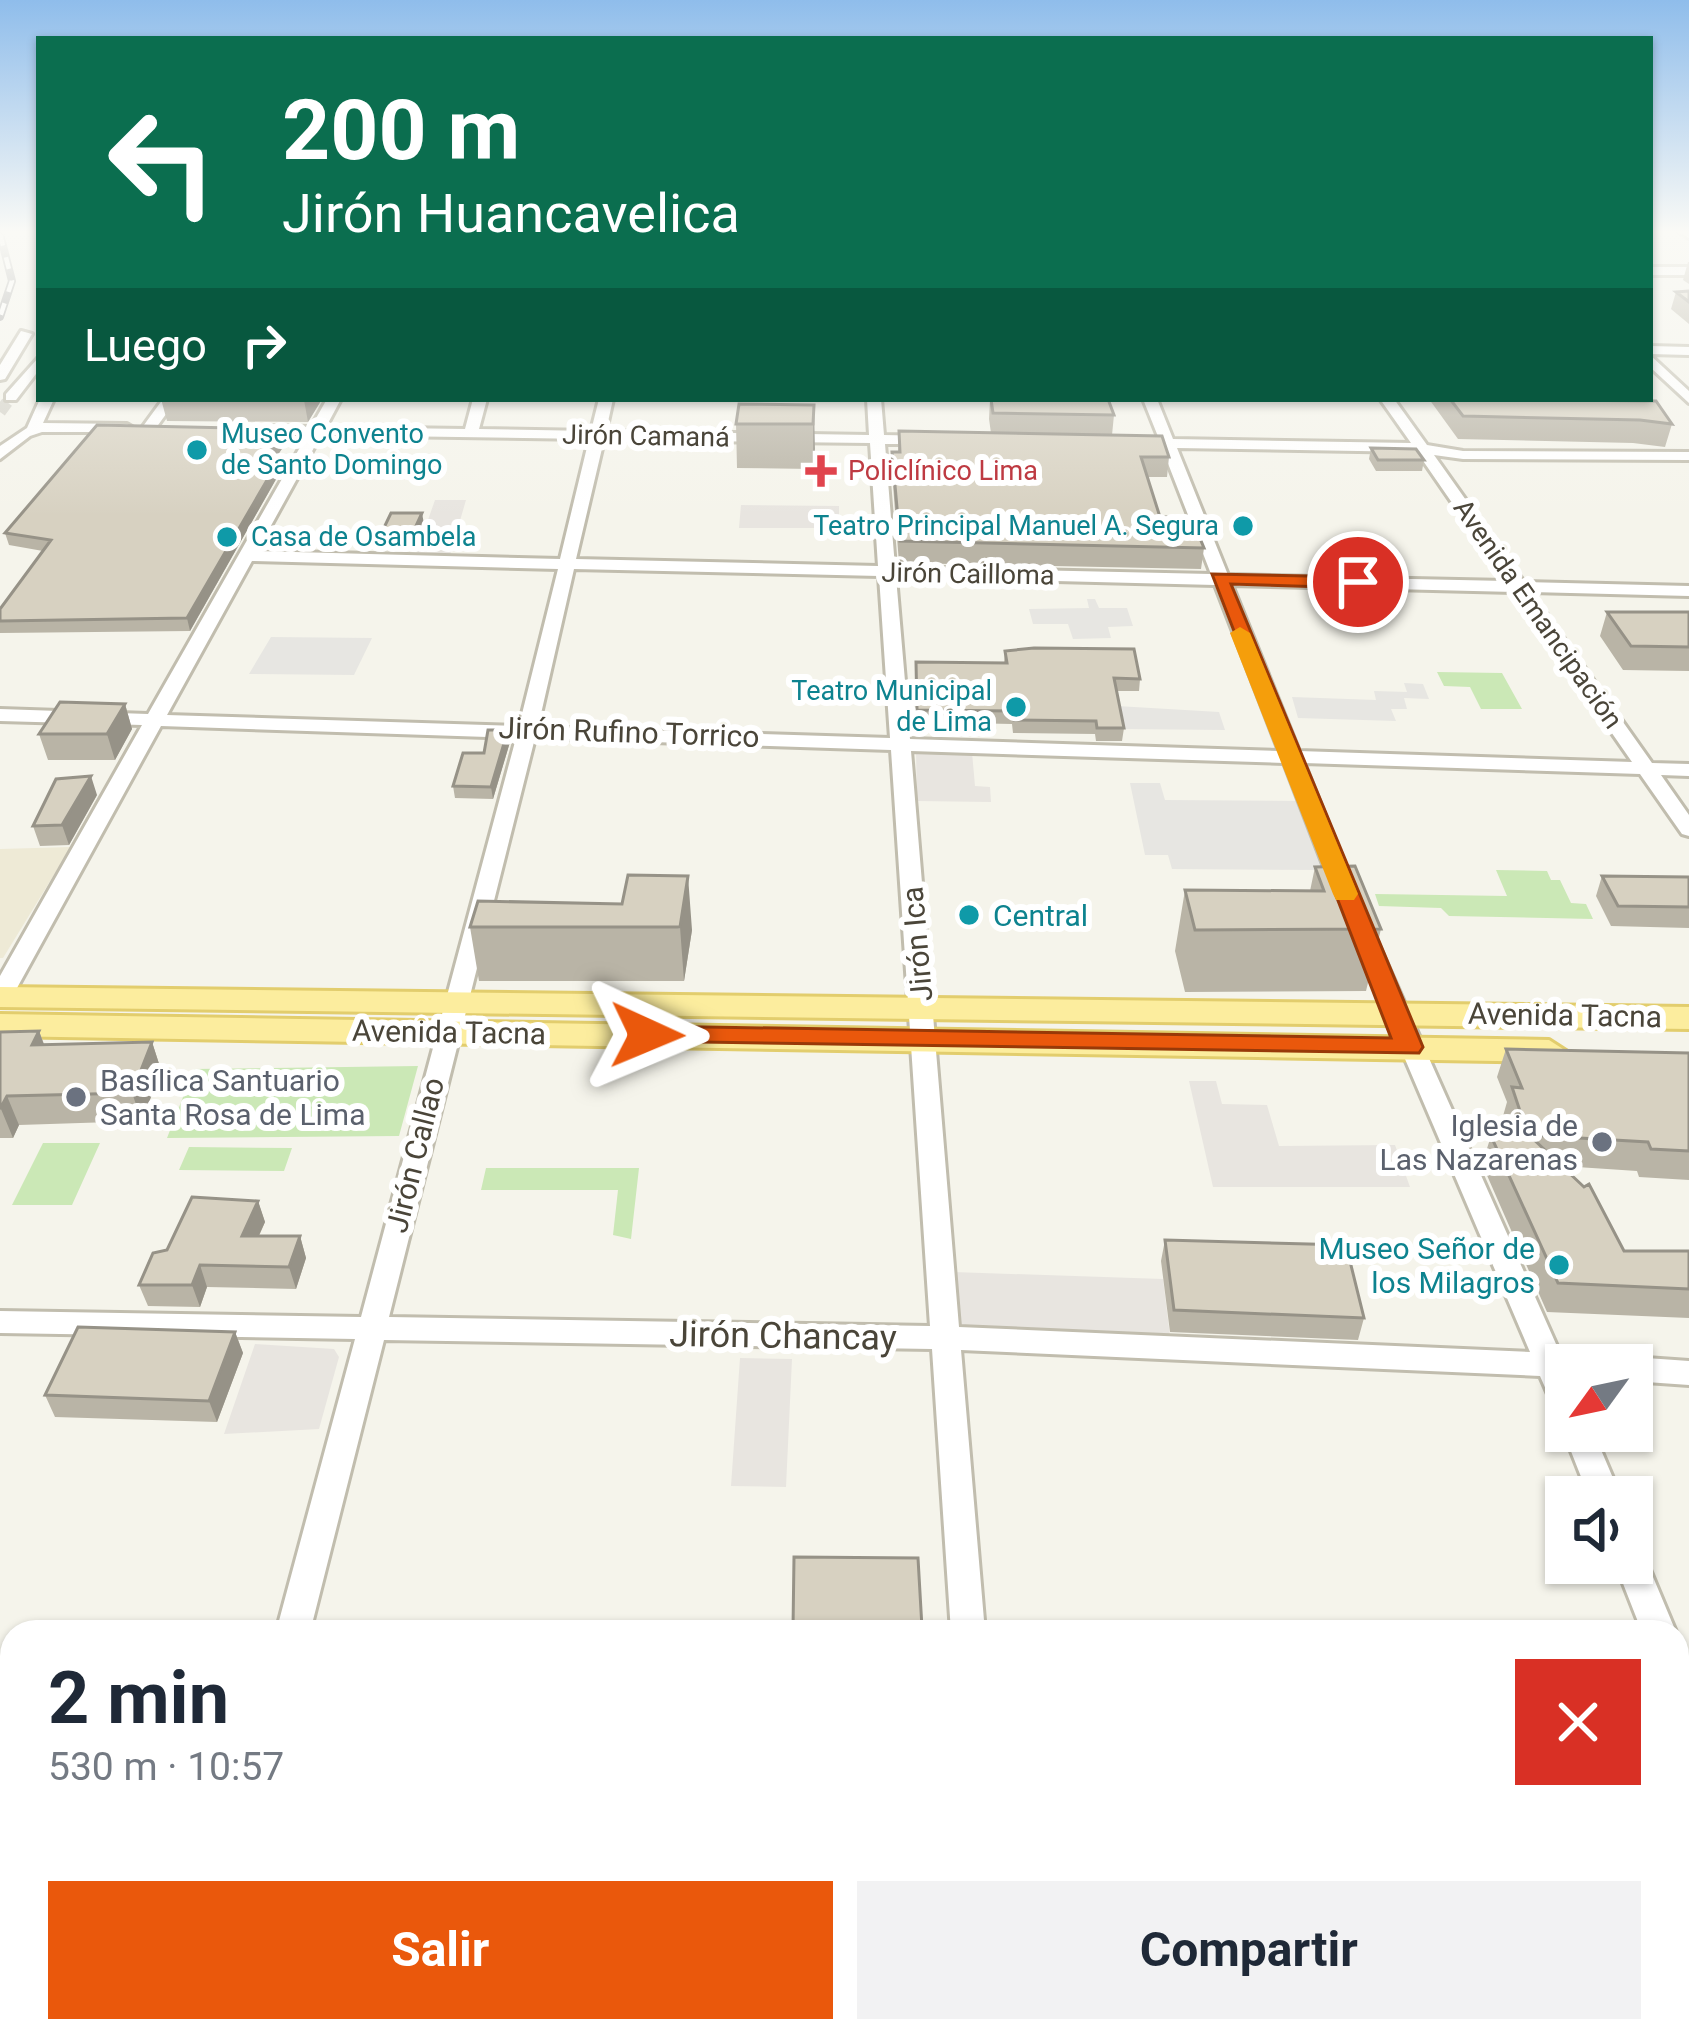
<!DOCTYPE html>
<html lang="es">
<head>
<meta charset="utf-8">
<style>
	body { margin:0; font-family:Roboto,sans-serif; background:#f2f2f3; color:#1f2937; height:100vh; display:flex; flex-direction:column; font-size:45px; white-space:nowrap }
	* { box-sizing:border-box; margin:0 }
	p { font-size:39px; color:#747a83 }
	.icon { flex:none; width:66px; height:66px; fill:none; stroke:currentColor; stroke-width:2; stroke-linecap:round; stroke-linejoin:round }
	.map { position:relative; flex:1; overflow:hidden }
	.details { position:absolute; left:0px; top:1620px; width:1689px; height:423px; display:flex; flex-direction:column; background:#fff; border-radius:36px 36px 0 0; box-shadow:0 3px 9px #0004 }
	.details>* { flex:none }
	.top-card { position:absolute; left:36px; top:36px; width:1617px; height:366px; border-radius:0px; box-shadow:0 3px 9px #0004; background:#0b6e4f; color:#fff; overflow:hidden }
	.needle { width:78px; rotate:237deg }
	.tools { position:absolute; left:1545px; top:1344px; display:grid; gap:24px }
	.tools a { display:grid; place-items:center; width:108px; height:108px; border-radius:0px; background:#fff; box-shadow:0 3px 9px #0004; font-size:60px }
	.pin { position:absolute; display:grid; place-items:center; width:102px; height:102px; color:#fff; margin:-51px; border:6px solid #fff; border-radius:50%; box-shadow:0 3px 12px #0007 }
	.me { position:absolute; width:132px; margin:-66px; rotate:91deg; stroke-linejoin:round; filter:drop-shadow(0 0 9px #0008) }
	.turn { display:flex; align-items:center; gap:42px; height:252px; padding:0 48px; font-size:54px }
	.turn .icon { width:156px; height:156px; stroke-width:2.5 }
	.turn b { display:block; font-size:84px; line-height:102px }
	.then { display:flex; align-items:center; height:114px; padding:0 48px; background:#0003; gap:24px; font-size:45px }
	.round { display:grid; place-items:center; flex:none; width:126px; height:126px; border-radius:0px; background:#f2f2f3 }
	.headline { display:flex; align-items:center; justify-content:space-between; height:204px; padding:0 48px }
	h1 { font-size:72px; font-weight:700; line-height:90px }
	.cta { display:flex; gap:24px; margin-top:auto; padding:24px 48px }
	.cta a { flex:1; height:138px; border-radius:0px; background:#ea580c; color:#fff; font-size:48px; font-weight:700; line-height:138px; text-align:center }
	.cta a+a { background:#f2f2f3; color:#1f2937 }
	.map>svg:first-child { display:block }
	.industrial { fill:#e8e5e0 }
	.education { fill:#eeead6 }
	.green { fill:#cbe8b6 }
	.parking { fill:#e7e6e2 }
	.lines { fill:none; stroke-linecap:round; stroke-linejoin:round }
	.minor-tunnel { stroke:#d3d1c7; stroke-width:12; stroke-dasharray:12 6; stroke-linecap:butt }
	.minor-casing { stroke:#c1bdae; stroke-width:6 }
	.major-casing { stroke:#e2cd6d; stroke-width:6 }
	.minor { fill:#fff; fill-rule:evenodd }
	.major { fill:#fced9e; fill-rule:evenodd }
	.rail-casing { stroke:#999; stroke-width:8 }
	.rail { stroke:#fff; stroke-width:4.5; stroke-dasharray:12; stroke-linecap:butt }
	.wall { fill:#b9b4a6 }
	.shaded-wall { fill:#969287 }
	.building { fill:#d7d1c1; stroke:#969287; stroke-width:3 }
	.route { fill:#ea580c; stroke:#983908; stroke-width:3 }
	.slow { fill:#f59e0b }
	.culture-dot { fill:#0f9aa8; stroke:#fff; stroke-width:4.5 }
	.health-dot { fill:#e0444e; stroke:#fff; stroke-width:4.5 }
	.worship-dot { fill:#6b7280; stroke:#fff; stroke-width:4.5 }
	.labels { text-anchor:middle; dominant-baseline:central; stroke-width:12; stroke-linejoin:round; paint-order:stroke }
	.far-culture-label { font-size:27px; fill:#0d838f; stroke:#fff; text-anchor:start }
	.far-street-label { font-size:27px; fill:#4a4539; stroke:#fff }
	.far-health-label { font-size:27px; fill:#be3a42; stroke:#fff; text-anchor:start }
	.street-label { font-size:30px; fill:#4a4539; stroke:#fff }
	.culture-label { font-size:30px; fill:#0d838f; stroke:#fff; text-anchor:start }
	.worship-label { font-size:30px; fill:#5b616d; stroke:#fff; text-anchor:start }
	.near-street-label { font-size:36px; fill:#4a4539; stroke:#fff }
</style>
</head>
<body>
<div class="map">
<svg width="1689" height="2041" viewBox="0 0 1689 2041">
	<rect width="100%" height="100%" fill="#f5f4eb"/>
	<!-- industrial -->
	<path class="industrial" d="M 435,500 L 466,500 L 450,555 L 416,554 Z
		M 741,505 L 839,506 L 839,528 L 739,528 Z
		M 916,751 L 972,752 L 975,786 L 990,787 L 991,802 L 917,801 Z
		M 1189,1081 L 1216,1081 L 1222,1104 L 1267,1105 L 1279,1146 L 1395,1145 L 1410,1187 L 1213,1187 Z
		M 953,1272 L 1163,1279 L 1170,1336 L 955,1325 Z
		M 255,1344 L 334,1349 L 339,1357 L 319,1429 L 224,1434 Z
		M 740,1358 L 792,1359 L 786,1487 L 731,1486 Z"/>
	<!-- education -->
	<path class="education" d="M 71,847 L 3,958 L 0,958 L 0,849 Z"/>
	<!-- green -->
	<path class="green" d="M 1437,672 L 1502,673 L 1522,709 L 1481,709 L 1470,687 L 1444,686 Z
		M 1496,870 L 1547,871 L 1551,880 L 1560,880 L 1571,903 L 1586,904 L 1593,919 L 1449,916 L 1441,908 L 1379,906 L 1375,894 L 1507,896 Z
		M 418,1066 L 399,1136 L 167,1138 L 194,1069 Z
		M 43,1143 L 100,1143 L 72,1205 L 12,1205 Z
		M 189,1147 L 292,1148 L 284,1171 L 179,1170 Z
		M 486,1168 L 639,1168 L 631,1239 L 613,1235 L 618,1190 L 481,1190 Z"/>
	<!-- parking -->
	<path class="parking" d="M 1087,599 L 1095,599 L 1099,608 L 1127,608 L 1133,626 L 1108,627 L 1111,638 L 1073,639 L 1068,624 L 1033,624 L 1029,609 L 1089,608 Z
		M 271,637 L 372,638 L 354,675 L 249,674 Z
		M 1404,683 L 1423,684 L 1429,699 L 1404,698 L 1407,709 L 1391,709 L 1396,721 L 1298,718 L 1292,697 L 1376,700 L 1374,691 L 1407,692 Z
		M 1117,706 L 1219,712 L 1225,730 L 1122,729 Z
		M 1130,783 L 1160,783 L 1165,800 L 1301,801 L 1325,870 L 1172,869 L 1168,855 L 1145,855 Z"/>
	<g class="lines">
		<!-- minor-tunnel -->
		<path class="minor-tunnel" d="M 0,412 L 11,397"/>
		<!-- minor casing -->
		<g class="minor-casing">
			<path id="minor" d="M 1678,231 L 1689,231 L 1689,238 Z
				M 1650,267 L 1689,267 L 1689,275 L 1650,275 Z
				M 21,331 L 32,334 L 5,379 L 0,380 L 0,365 Z
				M 1650,346 L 1689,347 L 1689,355 L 1650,354 Z
				M 1650,355 L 1689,391 L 1689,403 L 1650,367 Z
				M 39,357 L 39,370 L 16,400 L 6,400 L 6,394 Z
				M 40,399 L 54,399 L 43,423 L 127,424 L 134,428 L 127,432 L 42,432 L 30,436 L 0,459 L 0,446 L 27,428 Z
				M 163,399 L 177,399 L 153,432 L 143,432 L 141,429 Z
				M 327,399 L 341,399 L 326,427 L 465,429 L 473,399 L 487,399 L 479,429 L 591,431 L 599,399 L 613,399 L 606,431 L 869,435 L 867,399 L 881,399 L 884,435 L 931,436 L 938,440 L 931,444 L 885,444 L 895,567 L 1211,574 L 1162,448 L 1134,447 L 1127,443 L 1134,439 L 1159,439 L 1143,399 L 1157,399 L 1173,439 L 1411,443 L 1380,399 L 1394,399 L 1427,445 L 1463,451 L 1689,452 L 1689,460 L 1463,459 L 1434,455 L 1524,582 L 1689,586 L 1689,596 L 1531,592 L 1652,763 L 1689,764 L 1689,776 L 1661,775 L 1689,815 L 1689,836 L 1682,834 L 1640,774 L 1304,763 L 1356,893 L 1345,900 L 1334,893 L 1284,763 L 911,751 L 959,1327 L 1530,1352 L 1350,930 L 1361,923 L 1372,930 L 1560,1353 L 1576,1357 L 1581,1365 L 1566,1365 L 1566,1413 L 1555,1410 L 1540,1376 L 961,1350 L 985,1632 L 951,1632 L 932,1349 L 384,1340 L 310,1632 L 276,1632 L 355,1339 L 0,1333 L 0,1311 L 361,1317 L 516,738 L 161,726 L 12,997 L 0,1004 L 0,976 L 142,725 L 0,721 L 0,709 L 148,714 L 307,435 L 252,434 L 245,430 L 252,426 L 311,427 ZM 321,435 L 589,439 L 560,559 L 257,551 ZM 604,440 L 870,443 L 878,566 L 576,559 ZM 1177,448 L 1417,452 L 1506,581 L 1228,575 ZM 252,561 L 558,569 L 519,726 L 167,715 ZM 574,569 L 879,576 L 890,738 L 538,727 ZM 896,577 L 1215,585 L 1279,751 L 910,739 ZM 1232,585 L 1514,592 L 1632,762 L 1299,751 ZM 535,738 L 891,750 L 930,1326 L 389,1317 Z
				M 1632,1357 L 1689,1361 L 1689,1385 L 1632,1381 L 1632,1365 L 1619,1365 Z
				M 1566,1424 L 1566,1431 L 1593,1431 L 1621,1497 L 1589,1497 L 1563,1431 Z
				M 1632,1549 L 1643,1553 L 1676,1632 L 1642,1632 L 1615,1563 L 1632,1563 Z
				M 1677,1661 L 1689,1666 L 1689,1724 L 1677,1719 Z
				M 1677,1927 L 1689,1927 L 1689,1967 L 1677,1967 Z
				M 12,1968 L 12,2008 L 0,2009 L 0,1969 Z
				M 170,2031 L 210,2031 L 207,2041 L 167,2041 Z
				M 978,2031 L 1018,2031 L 1019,2041 L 979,2041 Z"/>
		</g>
		<!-- major casing -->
		<g class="major-casing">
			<path id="major" d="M 0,987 L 1689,1007 L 1689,1029 L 0,1007 Z
				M 0,1014 L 1549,1040 L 1566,1051 L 1549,1062 L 0,1036 Z"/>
		</g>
		<!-- minor -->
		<use href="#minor" class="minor"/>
		<!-- major -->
		<use href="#major" class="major"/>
		<!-- rail casing -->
		<g class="rail-casing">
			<path id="rail" d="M 0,234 L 12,281 L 0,317"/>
		</g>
		<!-- rail -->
		<use href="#rail" class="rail"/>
	</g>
	<!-- wall -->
	<path class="wall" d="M 1688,262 L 1689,262 L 1689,284 L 1683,280 Z
		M 1689,291 L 1689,324 L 1671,309 L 1676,292 Z
		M 161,399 L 322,399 L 308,422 L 167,421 Z
		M 990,399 L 1114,415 L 1112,435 L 1169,457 L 1167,477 L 1147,477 L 1160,517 L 1204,548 L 1201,569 L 899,563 L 892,472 L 892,452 L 898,452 L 899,431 L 991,433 L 989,419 Z
		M 1429,399 L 1587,399 L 1672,424 L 1665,447 L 1633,443 L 1458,439 Z
		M 814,405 L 813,469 L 737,468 L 736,424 Z
		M 285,429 L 288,440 L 272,462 L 277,463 L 279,474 L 190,631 L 0,633 L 0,609 L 43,551 L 9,545 L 5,533 Z
		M 1371,448 L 1424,460 L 1422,471 L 1376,471 L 1369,459 Z
		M 424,524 L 412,551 L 381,550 L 379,538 Z
		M 1607,612 L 1689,612 L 1689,671 L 1623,670 L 1600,636 Z
		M 1005,651 L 1140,679 L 1139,691 L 1116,691 L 1124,728 L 1122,741 L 1096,741 L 1095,734 L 1013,733 L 1012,724 L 917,722 L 916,662 L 1004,663 Z
		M 125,704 L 132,729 L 115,760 L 48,760 L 39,734 Z
		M 508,730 L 510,742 L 493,799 L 455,798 L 453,786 Z
		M 97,795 L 69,845 L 40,846 L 33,826 Z
		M 1315,867 L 1381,929 L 1366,991 L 1185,992 L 1175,951 L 1185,890 L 1310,891 Z
		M 1602,876 L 1689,877 L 1689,928 L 1611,926 L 1596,896 Z
		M 478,901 L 692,930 L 684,981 L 479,981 L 470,927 Z
		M 39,1031 L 44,1044 L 152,1042 L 161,1070 L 142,1121 L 19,1125 L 13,1138 L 0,1138 L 0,1032 Z
		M 1506,1049 L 1689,1053 L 1689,1180 L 1639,1177 L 1637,1171 L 1562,1166 L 1624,1251 L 1689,1251 L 1689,1318 L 1547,1312 L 1482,1164 L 1491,1136 L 1509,1136 L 1503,1116 L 1507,1102 L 1497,1077 Z
		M 258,1201 L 265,1222 L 259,1236 L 300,1236 L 306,1258 L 296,1289 L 207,1287 L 200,1307 L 148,1306 L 139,1285 L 167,1250 Z
		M 1165,1240 L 1364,1318 L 1358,1340 L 1170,1332 L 1161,1261 Z
		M 235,1332 L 243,1353 L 217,1422 L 55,1417 L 45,1395 Z
		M 794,1557 L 918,1558 L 922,1632 L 793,1632 Z"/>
	<!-- shaded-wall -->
	<path class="shaded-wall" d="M 304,399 L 322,399 L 308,422 L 304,400 Z
		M 814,405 L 815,449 L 813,469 L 813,424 Z
		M 285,429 L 288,440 L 265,474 L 262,462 Z
		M 277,463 L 279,474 L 190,631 L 187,618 Z
		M 422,513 L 424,524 L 412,551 L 410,539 Z
		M 125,704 L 132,729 L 115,760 L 107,734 Z
		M 508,730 L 510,742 L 493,799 L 491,787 Z
		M 91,776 L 97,795 L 69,845 L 62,825 Z
		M 688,876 L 692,930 L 684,981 L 680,927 Z
		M 39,1031 L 49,1059 L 32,1045 Z
		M 152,1042 L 161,1070 L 142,1121 L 132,1093 Z
		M 7,1096 L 19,1125 L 13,1138 L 1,1109 Z
		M 258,1201 L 265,1222 L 249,1257 L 242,1236 Z
		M 300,1236 L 306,1258 L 296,1289 L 289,1267 Z
		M 200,1265 L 207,1287 L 200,1307 L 192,1285 Z
		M 235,1332 L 243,1353 L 217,1422 L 209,1401 Z"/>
	<!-- building -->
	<path class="building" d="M 1689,291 L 1689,302 L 1676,292 Z
		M 991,399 L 1108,399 L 1114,415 L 993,413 Z
		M 1450,399 L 1656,401 L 1672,424 L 1640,420 L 1463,416 Z
		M 739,404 L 814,405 L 813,424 L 736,424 Z
		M 97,425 L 285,429 L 262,462 L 277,463 L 187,618 L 0,621 L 0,609 L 51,540 L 5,533 Z
		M 899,431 L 1162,436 L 1169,457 L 1141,457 L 1160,517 L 1191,517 L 1204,548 L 900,541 L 892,452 L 900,452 Z
		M 1371,448 L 1416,449 L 1424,460 L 1378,460 Z
		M 391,513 L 422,513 L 410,539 L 379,538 Z
		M 1607,612 L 1689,612 L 1689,647 L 1631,646 Z
		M 1034,648 L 1134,649 L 1140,679 L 1114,678 L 1124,728 L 1097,728 L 1096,721 L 1014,720 L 1013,711 L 917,710 L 916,662 L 1007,663 L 1005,651 Z
		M 60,702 L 125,704 L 107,734 L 39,734 Z
		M 488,730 L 508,730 L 491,787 L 453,786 L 463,753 L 484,753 Z
		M 91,776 L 62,825 L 33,826 L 56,779 Z
		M 1355,866 L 1381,929 L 1195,930 L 1185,890 L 1324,891 L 1315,867 Z
		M 628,875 L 688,876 L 680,927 L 470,927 L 478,901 L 622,904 Z
		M 1602,876 L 1689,877 L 1689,907 L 1618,906 Z
		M 39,1031 L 32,1045 L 152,1042 L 132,1093 L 7,1096 L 0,1109 L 0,1032 Z
		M 1506,1049 L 1689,1053 L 1689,1151 L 1651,1149 L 1648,1142 L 1528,1135 L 1512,1087 L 1522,1088 Z
		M 1491,1136 L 1530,1136 L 1584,1187 L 1589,1184 L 1624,1251 L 1689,1251 L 1689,1289 L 1558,1283 Z
		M 192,1197 L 258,1201 L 242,1236 L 300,1236 L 289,1267 L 200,1265 L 192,1285 L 139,1285 L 153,1253 L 167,1250 Z
		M 1165,1240 L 1346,1245 L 1364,1318 L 1174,1310 Z
		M 78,1327 L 235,1332 L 209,1401 L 45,1395 Z
		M 794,1557 L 918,1558 L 922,1628 L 793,1629 Z"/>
	<!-- sky -->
	<linearGradient id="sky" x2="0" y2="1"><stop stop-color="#8fbdeb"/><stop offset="0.45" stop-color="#fafaf6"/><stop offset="1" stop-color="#fafaf6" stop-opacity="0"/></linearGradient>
	<rect width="1689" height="516" fill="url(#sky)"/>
	<!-- route -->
	<path class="route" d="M 1212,574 L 1358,577 L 1368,582 L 1358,588 L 1231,584 L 1423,1047 L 1419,1053 L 637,1041 L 633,1035 L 647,1026 L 1391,1038 Z"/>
	<!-- slow -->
	<path class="slow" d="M 1240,627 L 1250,633 L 1358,894 L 1354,900 L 1336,900 L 1333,894 L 1230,633 Z"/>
	<!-- markers -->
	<g class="culture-dot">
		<circle cx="197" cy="450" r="12"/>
		<circle cx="1243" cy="526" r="12"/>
		<circle cx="227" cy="537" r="12"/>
		<circle cx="1016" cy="707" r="12"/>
		<circle cx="969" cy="915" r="12"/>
		<circle cx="1559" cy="1265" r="12"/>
	</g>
	<path class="health-dot" d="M815 453h12v12h12v12h-12v12h-12v-12h-12v-12h12z"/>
	<g class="worship-dot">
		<circle cx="76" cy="1097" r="12"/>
		<circle cx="1602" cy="1142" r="12"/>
	</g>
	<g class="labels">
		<!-- far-culture labels -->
		<g class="far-culture-label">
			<text x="221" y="434">Museo Convento<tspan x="221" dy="31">de Santo Domingo</tspan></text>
			<text x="1219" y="526" text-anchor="end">Teatro Principal Manuel A. Segura</text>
			<text x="251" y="537">Casa de Osambela</text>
			<text x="992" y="691" text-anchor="end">Teatro Municipal<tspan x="992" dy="31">de Lima</tspan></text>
		</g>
		<!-- far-street labels -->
		<g class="far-street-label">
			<text transform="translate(646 436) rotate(1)">Jirón Camaná</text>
			<text transform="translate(968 574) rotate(1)">Jirón Cailloma</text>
			<text transform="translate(1538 614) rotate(55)">Avenida Emancipación</text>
		</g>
		<!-- far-health labels -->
		<g class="far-health-label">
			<text x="848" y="471">Policlínico Lima</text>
		</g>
		<!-- street labels -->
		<g class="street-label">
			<text transform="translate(629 732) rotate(2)">Jirón Rufino Torrico</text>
			<text transform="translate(917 944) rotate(-95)">Jirón Ica</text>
			<text transform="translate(1565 1015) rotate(1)">Avenida Tacna</text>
			<text transform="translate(449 1032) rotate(1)">Avenida Tacna</text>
			<text transform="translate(415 1155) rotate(-76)">Jirón Callao</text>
		</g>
		<!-- culture labels -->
		<g class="culture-label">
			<text x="993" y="915">Central</text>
			<text x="1535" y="1248" text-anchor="end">Museo Señor de<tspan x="1535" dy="34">los Milagros</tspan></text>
		</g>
		<!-- worship labels -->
		<g class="worship-label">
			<text x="100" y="1080">Basílica Santuario<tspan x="100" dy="34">Santa Rosa de Lima</tspan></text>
			<text x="1578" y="1125" text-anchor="end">Iglesia de<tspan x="1578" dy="34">Las Nazarenas</tspan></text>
		</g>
		<!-- near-street labels -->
		<g class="near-street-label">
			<text transform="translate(783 1336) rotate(1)">Jirón Chancay</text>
		</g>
	</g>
</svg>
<div class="tools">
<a><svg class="needle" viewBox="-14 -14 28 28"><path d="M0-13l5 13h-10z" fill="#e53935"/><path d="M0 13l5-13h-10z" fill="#747a83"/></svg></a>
<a><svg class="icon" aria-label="sound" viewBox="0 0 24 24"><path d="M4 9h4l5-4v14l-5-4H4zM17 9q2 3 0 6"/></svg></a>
</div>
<div class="pin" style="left:1358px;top:582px;background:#d93025"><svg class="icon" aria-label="arrive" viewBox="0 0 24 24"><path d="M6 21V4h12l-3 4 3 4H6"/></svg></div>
<svg class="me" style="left:647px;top:1035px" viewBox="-20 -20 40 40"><path d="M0-17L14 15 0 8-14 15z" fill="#ea580c" stroke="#fff" stroke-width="4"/></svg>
<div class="top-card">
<div class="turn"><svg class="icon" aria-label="left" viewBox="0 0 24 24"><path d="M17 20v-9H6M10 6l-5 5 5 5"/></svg><div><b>200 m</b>Jirón Huancavelica</div></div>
<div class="then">Luego<svg class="icon" aria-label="right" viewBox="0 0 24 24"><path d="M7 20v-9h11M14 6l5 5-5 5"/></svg></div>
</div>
<section class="details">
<div class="headline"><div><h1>2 min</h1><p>530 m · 10:57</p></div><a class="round" style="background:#d93025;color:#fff"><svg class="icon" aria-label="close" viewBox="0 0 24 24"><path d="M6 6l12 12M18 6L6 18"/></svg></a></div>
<div class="cta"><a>Salir</a><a>Compartir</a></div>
</section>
</div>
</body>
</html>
